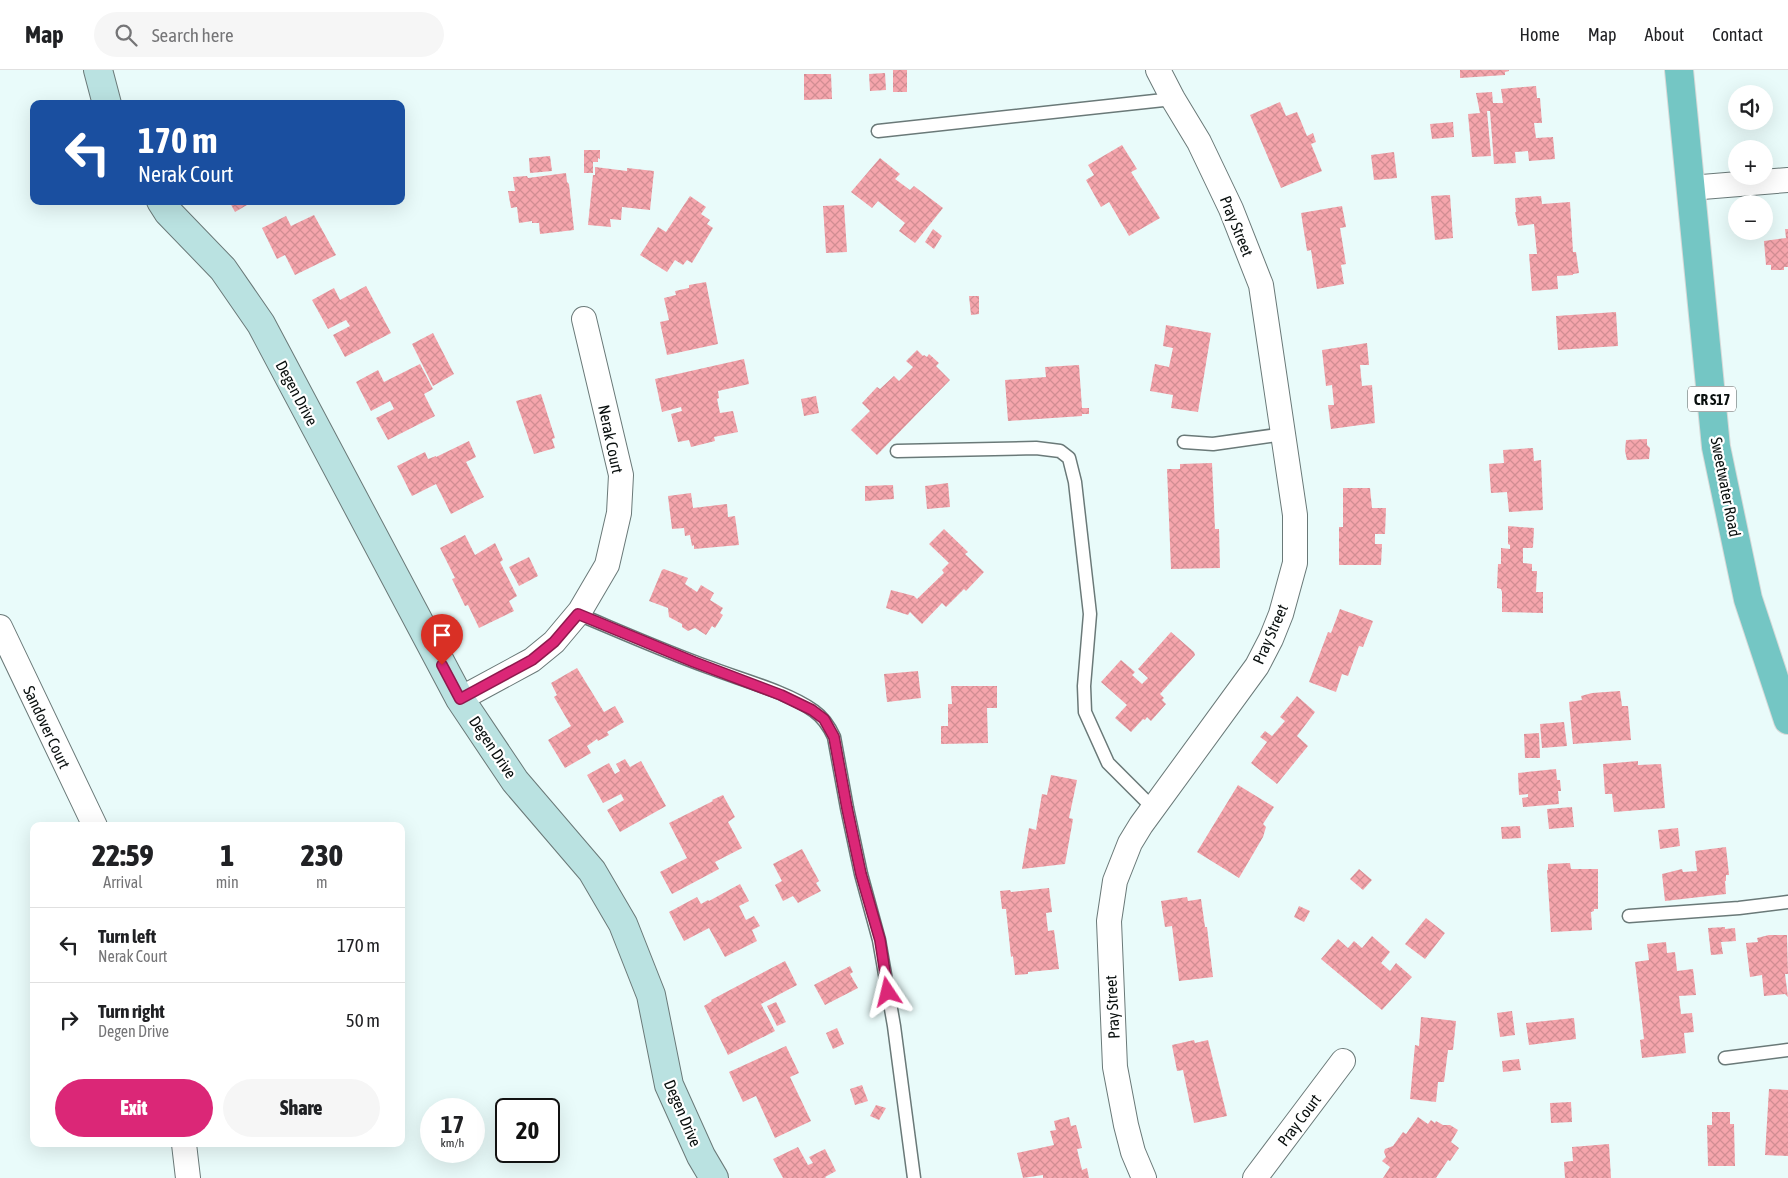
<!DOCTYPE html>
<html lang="en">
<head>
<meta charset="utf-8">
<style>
	body { margin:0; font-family:"Asap Condensed",sans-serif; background:#f6f6f6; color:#202124; height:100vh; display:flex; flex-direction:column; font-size:19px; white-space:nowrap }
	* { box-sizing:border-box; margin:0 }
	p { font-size:16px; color:#757577 }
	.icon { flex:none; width:28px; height:28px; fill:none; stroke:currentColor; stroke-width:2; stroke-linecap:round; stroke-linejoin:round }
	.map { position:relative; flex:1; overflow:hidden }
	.details { position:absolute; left:30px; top:752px; width:375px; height:325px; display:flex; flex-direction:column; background:#fff; border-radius:10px; box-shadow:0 5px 20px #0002 }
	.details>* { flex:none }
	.hud { position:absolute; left:30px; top:30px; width:375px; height:105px; border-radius:10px; box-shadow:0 5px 20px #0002; background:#1a4fa0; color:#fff; overflow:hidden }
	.controls { position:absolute; left:1728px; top:15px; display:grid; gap:10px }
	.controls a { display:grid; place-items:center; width:45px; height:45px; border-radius:50%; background:#fff; box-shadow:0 5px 20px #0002; font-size:25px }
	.speed { position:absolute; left:420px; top:1028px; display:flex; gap:10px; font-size:25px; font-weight:700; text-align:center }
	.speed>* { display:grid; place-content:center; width:65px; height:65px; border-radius:50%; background:#fff; box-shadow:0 5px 20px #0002; line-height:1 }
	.speed small { font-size:12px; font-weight:400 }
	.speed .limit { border:2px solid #111; border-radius:8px; background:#fff; color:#111 }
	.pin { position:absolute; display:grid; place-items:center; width:42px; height:42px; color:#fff; margin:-51px -21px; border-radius:50% 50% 50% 0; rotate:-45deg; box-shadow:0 0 5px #0007 }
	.pin .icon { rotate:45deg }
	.me { position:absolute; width:55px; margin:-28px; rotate:350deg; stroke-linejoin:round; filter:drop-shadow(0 0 4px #0008) }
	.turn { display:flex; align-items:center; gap:18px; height:105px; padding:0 25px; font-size:22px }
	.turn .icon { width:65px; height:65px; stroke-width:2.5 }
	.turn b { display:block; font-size:35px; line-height:42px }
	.eta { display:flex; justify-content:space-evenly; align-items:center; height:85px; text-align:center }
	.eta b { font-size:30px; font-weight:800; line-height:35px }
	.cta { display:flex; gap:10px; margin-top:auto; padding:10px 25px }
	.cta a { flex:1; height:58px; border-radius:30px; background:#db2777; color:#fff; font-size:20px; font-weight:800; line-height:58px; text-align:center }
	.cta a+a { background:#f6f6f6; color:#202124 }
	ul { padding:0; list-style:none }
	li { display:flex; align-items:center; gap:15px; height:75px; padding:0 25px; border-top:1px solid #e0e0e0 }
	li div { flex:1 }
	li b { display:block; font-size:19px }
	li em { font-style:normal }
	header { display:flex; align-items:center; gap:30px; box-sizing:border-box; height:70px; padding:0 25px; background:#fff; border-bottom:1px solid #e0e0e0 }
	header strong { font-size:24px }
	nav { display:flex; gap:28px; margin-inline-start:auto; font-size:18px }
	.search { width:350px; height:45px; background:#f6f6f6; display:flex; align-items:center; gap:12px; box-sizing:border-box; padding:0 18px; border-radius:28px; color:#757577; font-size:19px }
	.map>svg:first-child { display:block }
	.building { fill:url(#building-cross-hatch) }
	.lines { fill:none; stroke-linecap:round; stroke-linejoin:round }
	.lane-casing { stroke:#6a7978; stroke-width:15 }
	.street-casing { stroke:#6a7978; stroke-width:26 }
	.secondary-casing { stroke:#6a7978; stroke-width:30 }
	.primary-casing { stroke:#d8d9d8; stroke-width:30 }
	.lane { stroke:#fff; stroke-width:12 }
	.street { stroke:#fff; stroke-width:24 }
	.secondary { stroke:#bae2e1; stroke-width:28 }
	.primary { stroke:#74c6c4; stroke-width:28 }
	.route-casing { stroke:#8e194d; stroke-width:12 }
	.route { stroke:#db2777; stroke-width:9 }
	.labels { text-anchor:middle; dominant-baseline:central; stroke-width:4.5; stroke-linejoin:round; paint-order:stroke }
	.shield { fill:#fff; stroke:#535756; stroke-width:1 }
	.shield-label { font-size:15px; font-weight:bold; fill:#090f0e }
	.street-label { font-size:16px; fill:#090f0e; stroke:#fff }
</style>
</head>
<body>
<header>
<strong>Map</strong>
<div class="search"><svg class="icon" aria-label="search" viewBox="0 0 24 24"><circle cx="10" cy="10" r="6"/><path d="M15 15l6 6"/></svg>Search here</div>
<nav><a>Home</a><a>Map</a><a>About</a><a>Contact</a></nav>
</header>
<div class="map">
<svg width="1788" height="1108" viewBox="0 0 1788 1108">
	<defs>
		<pattern id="building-cross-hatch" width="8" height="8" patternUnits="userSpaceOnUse" patternTransform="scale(1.25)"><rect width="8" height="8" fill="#f5a5ac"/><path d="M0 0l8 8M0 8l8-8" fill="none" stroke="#d18d93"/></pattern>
	</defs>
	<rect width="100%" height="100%" fill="#e9fbfa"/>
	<!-- building -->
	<path class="building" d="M 893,0 L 907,0 L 907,22 L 893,22 Z
		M 1460,0 L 1509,0 L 1509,1 L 1505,2 L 1505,5 L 1460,8 Z
		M 885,3 L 886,20 L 870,21 L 869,4 Z
		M 804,4 L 831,4 L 832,29 L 804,30 Z
		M 1536,16 L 1537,28 L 1540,28 L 1542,53 L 1534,53 L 1536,68 L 1553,67 L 1555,89 L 1529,91 L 1528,81 L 1515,82 L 1516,93 L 1494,94 L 1490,41 L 1487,41 L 1491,86 L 1472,87 L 1468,44 L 1480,43 L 1476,23 L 1492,22 L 1493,33 L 1503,33 L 1501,19 Z
		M 1280,32 L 1286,46 L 1297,42 L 1307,66 L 1313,63 L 1316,72 L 1311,74 L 1322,101 L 1281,118 L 1250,45 Z
		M 1453,52 L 1454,67 L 1432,69 L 1430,54 Z
		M 1122,75 L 1137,99 L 1131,102 L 1160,148 L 1129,166 L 1109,132 L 1101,137 L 1086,110 L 1094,105 L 1088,95 Z
		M 584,80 L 600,80 L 600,89 L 598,88 L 598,92 L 593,92 L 593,103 L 584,103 Z
		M 1394,82 L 1397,108 L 1374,110 L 1371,85 Z
		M 550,86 L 552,101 L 530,103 L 529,88 Z
		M 880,88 L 900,104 L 895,109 L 910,120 L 914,116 L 943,138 L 915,173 L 899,161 L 905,153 L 878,131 L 872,138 L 851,122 Z
		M 595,97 L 627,101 L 627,98 L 654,101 L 650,140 L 622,137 L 621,150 L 610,149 L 611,157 L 588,155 L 593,105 L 595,105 Z
		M 566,103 L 567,112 L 569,114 L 574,160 L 540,164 L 539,153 L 532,153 L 532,151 L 519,153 L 517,137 L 511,138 L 508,121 L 515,121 L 513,107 L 527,106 L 528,108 Z
		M 1450,125 L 1453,168 L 1435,170 L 1431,126 Z
		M 690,126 L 706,137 L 701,144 L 710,150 L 707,154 L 713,158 L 692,193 L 687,190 L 683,195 L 675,190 L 667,202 L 640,185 L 658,157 L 666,162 Z
		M 1541,126 L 1542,134 L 1570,132 L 1573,182 L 1576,182 L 1579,203 L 1573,204 L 1573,205 L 1557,206 L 1558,219 L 1532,221 L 1529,184 L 1537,184 L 1534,154 L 1518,156 L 1515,142 L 1516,142 L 1515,128 Z
		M 229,131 L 254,131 L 235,142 Z
		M 844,135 L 847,182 L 826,183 L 823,136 Z
		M 1342,136 L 1346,157 L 1340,158 L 1346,194 L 1341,195 L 1344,214 L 1317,219 L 1311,180 L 1307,181 L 1301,143 Z
		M 314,145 L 336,185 L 295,205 L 285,185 L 277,189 L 262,158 L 286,146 L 291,156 Z
		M 933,159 L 942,166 L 934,179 L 925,172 Z
		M 1785,159 L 1788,159 L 1788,197 L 1784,197 L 1784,200 L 1771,200 L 1771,195 L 1766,195 L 1764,171 L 1786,168 Z
		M 706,212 L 718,274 L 667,285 L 660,252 L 669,250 L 664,228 L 676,225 L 675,221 L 689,218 L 689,215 Z
		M 366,216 L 391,263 L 345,287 L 333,265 L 350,256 L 346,250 L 328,259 L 312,230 L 334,218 L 340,230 Z
		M 969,226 L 979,226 L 979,244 L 971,245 Z
		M 1616,242 L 1618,276 L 1558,280 L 1556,246 Z
		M 1166,255 L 1211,263 L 1198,342 L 1171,338 L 1173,325 L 1150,321 L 1155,294 L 1169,297 L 1173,278 L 1163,276 Z
		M 433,263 L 454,304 L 433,316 L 412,274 Z
		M 1367,273 L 1369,295 L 1360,295 L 1362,316 L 1372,315 L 1375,353 L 1331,359 L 1328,335 L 1334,335 L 1332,315 L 1326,316 L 1322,280 Z
		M 917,280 L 923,286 L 924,285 L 927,287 L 929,284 L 939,293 L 936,296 L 950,310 L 877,385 L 851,360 L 870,341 L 862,333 L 877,317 L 880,319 L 894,306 L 899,311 L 913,297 L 906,291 Z
		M 744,289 L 749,314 L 718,321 L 719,328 L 717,329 L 720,343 L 733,341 L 738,362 L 714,367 L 715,371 L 691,377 L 689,370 L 678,372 L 671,344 L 682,341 L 681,337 L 662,342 L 655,309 Z
		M 420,294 L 433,319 L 424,324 L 435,346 L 388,370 L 376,348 L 394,339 L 390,331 L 371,341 L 356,312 L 378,300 L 384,312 Z
		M 1079,295 L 1082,338 L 1089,338 L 1089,344 L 1082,344 L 1082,346 L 1008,351 L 1005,310 L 1046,307 L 1045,297 Z
		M 541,324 L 555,368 L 552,369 L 555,378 L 534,384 L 516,331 Z
		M 816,326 L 819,343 L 804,346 L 801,329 Z
		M 1647,369 L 1647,375 L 1650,378 L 1649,389 L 1627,390 L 1625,381 L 1626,370 Z
		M 469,371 L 476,387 L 466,392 L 484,427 L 451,444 L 436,414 L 412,426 L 397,396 L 425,382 L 428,389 L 436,386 L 436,387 Z
		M 1533,378 L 1534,391 L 1541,390 L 1543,440 L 1509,442 L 1507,422 L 1491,423 L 1489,394 L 1504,393 L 1503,380 Z
		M 1212,393 L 1215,459 L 1219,459 L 1220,498 L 1171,499 L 1167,399 L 1180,399 L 1180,394 Z
		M 948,413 L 950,437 L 927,439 L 925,416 Z
		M 893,415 L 894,429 L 865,431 L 865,416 Z
		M 1343,418 L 1370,418 L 1372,438 L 1386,438 L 1385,464 L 1375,464 L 1375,474 L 1382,474 L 1381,495 L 1339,495 L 1339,457 L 1343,457 Z
		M 691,423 L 693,438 L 727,434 L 728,447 L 735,446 L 739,475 L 694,479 L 694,475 L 692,476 L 690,465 L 685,466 L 684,458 L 672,459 L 668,426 Z
		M 1508,456 L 1534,458 L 1533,477 L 1532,478 L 1523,478 L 1523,493 L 1532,494 L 1532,501 L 1537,501 L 1536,522 L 1543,522 L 1543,543 L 1502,542 L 1502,522 L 1501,519 L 1497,518 L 1498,494 L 1501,494 L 1501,478 L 1510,479 L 1510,475 L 1508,474 Z
		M 944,459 L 968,482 L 965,484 L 984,502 L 966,521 L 964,519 L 946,537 L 942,533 L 922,554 L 910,542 L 908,545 L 886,538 L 891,520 L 914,526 L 917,529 L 944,503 L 942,500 L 949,493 L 929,474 Z
		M 465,465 L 475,485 L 495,473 L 503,490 L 500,492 L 517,526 L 509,531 L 514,541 L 479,558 L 468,535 L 465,536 L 452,509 L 455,508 L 440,478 Z
		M 529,487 L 538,506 L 519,516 L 509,497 Z
		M 664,499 L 688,508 L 685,514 L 697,522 L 701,515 L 714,523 L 710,530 L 723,538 L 720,543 L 723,545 L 715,558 L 712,556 L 706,565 L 695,558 L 688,561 L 682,557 L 682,554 L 669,547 L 668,538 L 649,531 L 662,500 Z
		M 1340,539 L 1373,551 L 1363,577 L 1359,576 L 1348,606 L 1342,604 L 1336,622 L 1309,612 L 1328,562 L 1331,563 Z
		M 1171,562 L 1194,582 L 1195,585 L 1160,624 L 1164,628 L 1162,630 L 1166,634 L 1151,651 L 1147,647 L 1145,650 L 1143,649 L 1131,662 L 1115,648 L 1127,635 L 1101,612 L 1121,590 L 1135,602 L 1132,605 L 1142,614 L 1148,608 L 1138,599 Z
		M 577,598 L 604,642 L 615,636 L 624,652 L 607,662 L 609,665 L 598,671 L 597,669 L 587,676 L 591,683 L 565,698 L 548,670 L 571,656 L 554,627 L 557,625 L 551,613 Z
		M 918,601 L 921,628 L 887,632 L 884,604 Z
		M 951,616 L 997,616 L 997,638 L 987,638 L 988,673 L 941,674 L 941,656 L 948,656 L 948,634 L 952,634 Z
		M 1620,621 L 1622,636 L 1628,636 L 1631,670 L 1573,674 L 1569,632 L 1582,630 L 1581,626 L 1592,623 Z
		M 1297,626 L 1315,642 L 1297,666 L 1308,676 L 1277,714 L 1251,693 L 1267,672 L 1260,667 L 1265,661 L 1272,666 L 1279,658 L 1285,651 L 1280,647 Z
		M 1564,652 L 1567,676 L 1542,678 L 1540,654 Z
		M 1539,663 L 1540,688 L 1525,688 L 1524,664 Z
		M 625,689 L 630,697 L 641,691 L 666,736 L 620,762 L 607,740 L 624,730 L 621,724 L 603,733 L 587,705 L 609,693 L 615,704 L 620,701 L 616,694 Z
		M 1638,691 L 1638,695 L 1661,694 L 1665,738 L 1614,742 L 1612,724 L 1605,724 L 1603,694 Z
		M 1556,699 L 1557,710 L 1560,710 L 1561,721 L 1558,721 L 1559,734 L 1523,737 L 1522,728 L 1528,727 L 1528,724 L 1519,725 L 1518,703 Z
		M 1051,705 L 1077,710 L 1069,748 L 1073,749 L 1065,794 L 1022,799 L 1029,758 L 1036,760 L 1042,724 L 1047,725 Z
		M 1238,715 L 1274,737 L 1263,754 L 1266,757 L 1263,767 L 1239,808 L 1197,782 Z
		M 723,725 L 735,747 L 728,752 L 742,778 L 715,792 L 719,799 L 672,824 L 660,802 L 687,788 L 669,753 L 713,731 L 712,730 Z
		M 1572,737 L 1574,757 L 1549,759 L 1547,739 Z
		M 1520,756 L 1521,768 L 1502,769 L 1501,757 Z
		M 1678,758 L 1680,776 L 1660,779 L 1658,760 Z
		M 1726,777 L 1729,805 L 1726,805 L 1726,811 L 1725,811 L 1726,824 L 1665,831 L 1662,804 L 1682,799 L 1683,802 L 1697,801 L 1695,781 Z
		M 802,779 L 819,811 L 816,813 L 821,821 L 798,833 L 793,826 L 783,831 L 775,815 L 782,811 L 773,794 Z
		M 1570,793 L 1571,799 L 1598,799 L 1598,839 L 1594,839 L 1594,841 L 1591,842 L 1592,860 L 1551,862 L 1547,800 L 1548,800 L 1548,794 Z
		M 1359,799 L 1372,810 L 1363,820 L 1350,809 Z
		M 740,814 L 749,831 L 739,836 L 746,850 L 754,846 L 760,856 L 752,860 L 757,871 L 725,887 L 709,858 L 684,871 L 669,842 L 697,827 L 701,834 L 708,830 L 709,831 Z
		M 1049,818 L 1052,842 L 1046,843 L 1048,861 L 1054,860 L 1059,899 L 1028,902 L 1028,904 L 1015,905 L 1013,886 L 1011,887 L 1006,839 L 1002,839 L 1000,821 L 1010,820 L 1011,822 Z
		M 1187,827 L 1188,831 L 1201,829 L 1205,857 L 1207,857 L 1213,907 L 1179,911 L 1172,856 L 1165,857 L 1161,831 Z
		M 1299,836 L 1310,841 L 1304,852 L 1294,847 Z
		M 1426,848 L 1445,863 L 1425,889 L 1405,874 Z
		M 1725,857 L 1725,859 L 1735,858 L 1736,871 L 1721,872 L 1723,884 L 1711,885 L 1708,858 Z
		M 1769,865 L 1787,865 L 1788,904 L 1785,904 L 1788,927 L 1785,924 L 1764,926 L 1762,905 L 1750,907 L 1746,873 L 1758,872 L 1757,868 Z
		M 1372,866 L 1390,882 L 1381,893 L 1390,901 L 1396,893 L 1412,907 L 1382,940 L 1321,889 L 1338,869 L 1348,878 L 1354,871 L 1362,878 Z
		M 1666,872 L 1667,883 L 1675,882 L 1677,901 L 1693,899 L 1696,925 L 1679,926 L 1681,944 L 1692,943 L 1694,962 L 1684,963 L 1686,983 L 1642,988 L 1640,970 L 1644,969 L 1635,892 L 1649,890 L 1647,874 Z
		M 785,891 L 797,915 L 761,934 L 775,961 L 728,985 L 704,936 L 712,931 L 711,930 Z
		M 850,896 L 853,902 L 850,904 L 858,918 L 825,935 L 814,915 Z
		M 776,932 L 786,952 L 777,956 L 767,936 Z
		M 1512,941 L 1515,965 L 1500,967 L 1497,943 Z
		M 1421,947 L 1456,951 L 1453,980 L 1448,980 L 1444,1012 L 1438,1012 L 1436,1032 L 1410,1029 L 1415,975 L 1419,976 Z
		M 1574,948 L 1576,969 L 1529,975 L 1526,953 Z
		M 837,958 L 844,974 L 833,979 L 826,963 Z
		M 1194,970 L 1195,973 L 1208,970 L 1227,1046 L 1194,1053 L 1183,1000 L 1177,1001 L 1172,975 Z
		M 786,976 L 799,1003 L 790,1007 L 811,1051 L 775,1068 L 756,1026 L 743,1032 L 729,1002 Z
		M 1519,989 L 1521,1000 L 1503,1002 L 1502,991 Z
		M 862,1015 L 868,1031 L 855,1035 L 850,1019 Z
		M 1769,1019 L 1788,1020 L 1788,1086 L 1765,1085 Z
		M 1571,1032 L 1572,1052 L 1551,1053 L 1550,1033 Z
		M 876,1035 L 886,1038 L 879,1050 L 870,1046 Z
		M 1712,1042 L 1730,1042 L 1730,1054 L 1734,1054 L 1735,1096 L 1708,1096 L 1707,1055 L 1712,1055 Z
		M 1069,1047 L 1071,1056 L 1076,1055 L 1082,1078 L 1077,1079 L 1082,1100 L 1087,1098 L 1089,1108 L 1043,1108 L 1043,1105 L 1023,1108 L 1017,1083 L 1054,1075 L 1050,1061 L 1056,1060 L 1054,1051 Z
		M 1418,1047 L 1428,1054 L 1431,1050 L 1435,1053 L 1436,1051 L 1443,1055 L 1450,1055 L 1458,1060 L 1451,1072 L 1459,1078 L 1450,1091 L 1448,1090 L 1436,1108 L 1383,1108 L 1390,1097 L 1382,1091 L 1386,1087 L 1384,1082 L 1385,1079 L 1393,1076 L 1403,1062 L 1406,1064 Z
		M 1609,1074 L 1611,1108 L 1565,1108 L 1564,1092 L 1573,1091 L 1572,1077 Z
		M 798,1077 L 808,1095 L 813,1093 L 809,1087 L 825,1079 L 836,1101 L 825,1107 L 826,1108 L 783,1108 L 773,1089 Z"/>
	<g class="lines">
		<!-- lane casing -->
		<g class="lane-casing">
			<path id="lane" d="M 878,61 L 1173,29
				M 1184,372 L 1213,374 L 1284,364
				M 897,381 L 1036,378 L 1060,381 L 1069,388 L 1075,412 L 1090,544 L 1084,616 L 1085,642 L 1108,693 L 1154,739
				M 578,544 C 621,562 664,581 708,597 C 739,609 788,622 814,641 C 824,648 829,656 834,667 L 847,738 L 861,804 L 879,870 L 894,956 L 914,1108
				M 1629,846 L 1739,838 L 1788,832
				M 1725,988 L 1788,980"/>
		</g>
		<!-- street casing -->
		<g class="street-casing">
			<path id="street" d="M 1690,118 L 1788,110
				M 0,557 L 95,756
				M 460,629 L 532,590 L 554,572 L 580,541 L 607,495 L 619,443 L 621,405 L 584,249
				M 184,1074 L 188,1108
				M 1144,1108 L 1133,1082 L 1126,1055 L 1115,997 L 1109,851 L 1115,811 L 1130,773 L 1141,755 L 1257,596 L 1271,569 L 1281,544 L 1295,493 L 1295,445 L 1261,215 L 1231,139 L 1199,72 L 1173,29 L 1158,0
				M 1255,1108 L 1343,991"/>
		</g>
		<!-- secondary casing -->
		<g class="secondary-casing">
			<path id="secondary" d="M 98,0 L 107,34
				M 161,131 L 168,142 L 223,199 L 261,254 L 460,629 L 515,711 L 592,801 L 623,854 L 651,925 L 669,1015 L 701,1086 L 714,1108"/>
		</g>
		<!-- primary casing -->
		<g class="primary-casing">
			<path id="primary" d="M 1679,0 L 1716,377 L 1748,529 L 1788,650"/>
		</g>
		<!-- lane -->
		<use href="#lane" class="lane"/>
		<!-- street -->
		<use href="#street" class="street"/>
		<!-- secondary -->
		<use href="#secondary" class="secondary"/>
		<!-- primary -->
		<use href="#primary" class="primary"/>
	</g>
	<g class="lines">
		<!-- route casing -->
		<g class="route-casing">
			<path id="route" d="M 442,595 L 460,629 L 532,590 L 554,572 L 578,544 L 694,592 L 781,625 L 812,640 L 824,649 L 834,667 L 847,738 L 861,804 L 880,870 L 888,922"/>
		</g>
		<!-- route -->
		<use href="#route" class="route"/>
	</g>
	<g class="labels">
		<!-- shield labels -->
		<rect class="shield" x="1688" y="316.5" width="48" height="25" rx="4"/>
		<g class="shield-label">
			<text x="1712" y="329">CR S17</text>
		</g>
		<!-- street labels -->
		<g class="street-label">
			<text transform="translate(1237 156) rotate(68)">Pray Street</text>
			<text transform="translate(297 323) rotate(62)">Degen Drive</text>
			<text transform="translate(611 369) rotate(78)">Nerak Court</text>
			<text transform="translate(1726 417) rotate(79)">Sweetwater Road</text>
			<text transform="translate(1270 564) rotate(-66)">Pray Street</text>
			<text transform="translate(47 657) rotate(65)">Sandover Court</text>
			<text transform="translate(493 677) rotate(56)">Degen Drive</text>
			<text transform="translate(1112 937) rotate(-93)">Pray Street</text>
			<text transform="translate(683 1043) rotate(67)">Degen Drive</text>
			<text transform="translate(1299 1050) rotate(-53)">Pray Court</text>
		</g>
	</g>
</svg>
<div class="controls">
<a><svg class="icon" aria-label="sound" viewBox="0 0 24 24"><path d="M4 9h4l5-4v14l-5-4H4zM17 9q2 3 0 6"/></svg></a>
<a>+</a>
<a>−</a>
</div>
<div class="speed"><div>17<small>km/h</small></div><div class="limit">20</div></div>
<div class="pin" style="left:442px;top:595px;background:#d93025"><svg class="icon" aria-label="arrive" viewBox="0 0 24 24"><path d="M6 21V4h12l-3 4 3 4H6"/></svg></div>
<svg class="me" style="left:888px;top:922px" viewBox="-20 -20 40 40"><path d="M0-17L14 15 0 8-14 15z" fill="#db2777" stroke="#fff" stroke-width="4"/></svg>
<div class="hud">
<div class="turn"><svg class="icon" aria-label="left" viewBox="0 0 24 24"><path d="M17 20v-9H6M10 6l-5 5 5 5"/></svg><div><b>170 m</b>Nerak Court</div></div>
</div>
<section class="details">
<div class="eta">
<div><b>22:59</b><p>Arrival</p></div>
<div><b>1</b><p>min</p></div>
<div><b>230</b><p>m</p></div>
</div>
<ul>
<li><svg class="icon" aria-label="left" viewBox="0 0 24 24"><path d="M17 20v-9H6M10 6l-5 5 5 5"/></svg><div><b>Turn left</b><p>Nerak Court</p></div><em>170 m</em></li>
<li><svg class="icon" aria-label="right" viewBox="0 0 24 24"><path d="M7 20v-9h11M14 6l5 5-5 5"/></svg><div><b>Turn right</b><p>Degen Drive</p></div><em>50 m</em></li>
</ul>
<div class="cta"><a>Exit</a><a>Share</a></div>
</section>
</div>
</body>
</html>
